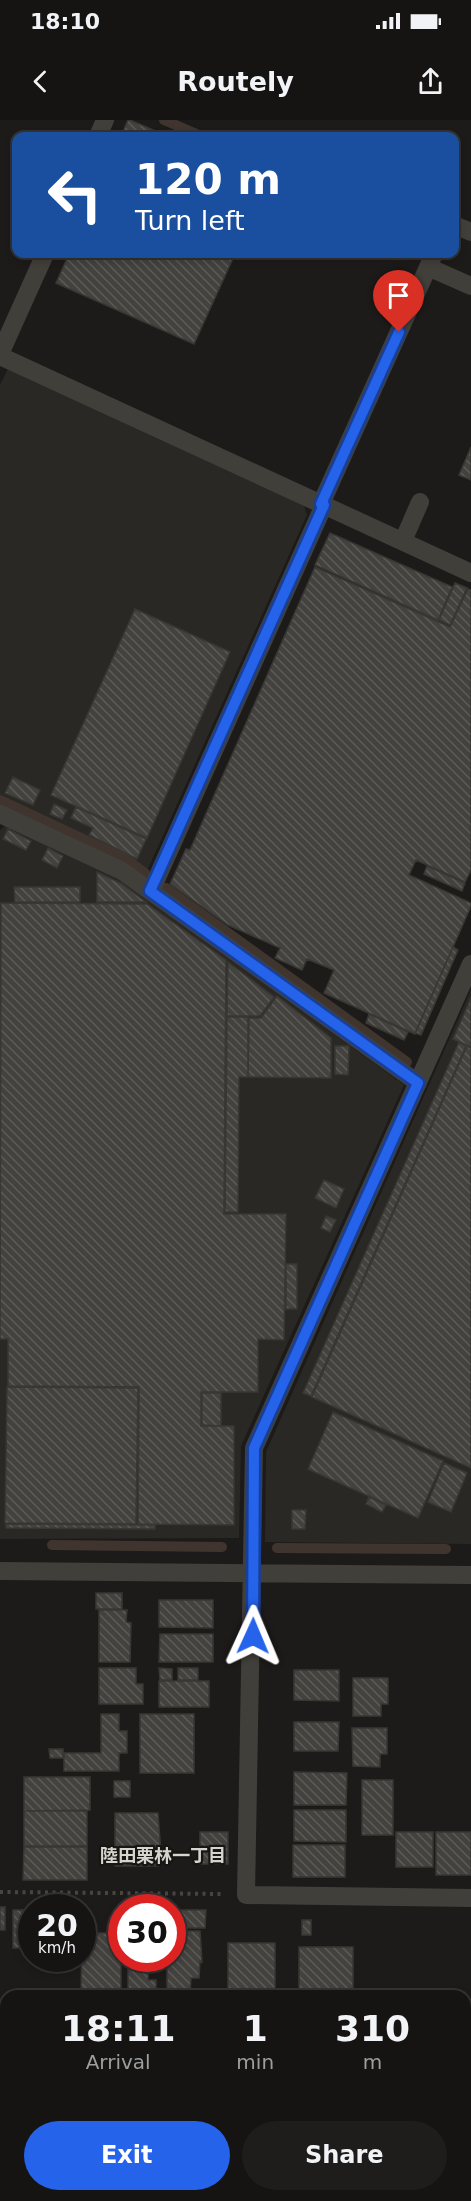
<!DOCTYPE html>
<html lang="en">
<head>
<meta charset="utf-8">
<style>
	body { margin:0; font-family:"DejaVu Sans","Noto Sans JP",sans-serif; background:#1e1d1c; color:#f1f3f6; height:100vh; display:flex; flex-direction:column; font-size:22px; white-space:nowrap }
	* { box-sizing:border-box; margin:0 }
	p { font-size:20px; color:#9d9ea0 }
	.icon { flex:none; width:33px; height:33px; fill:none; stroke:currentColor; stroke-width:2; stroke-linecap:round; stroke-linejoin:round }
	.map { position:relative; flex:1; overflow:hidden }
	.panel { position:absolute; left:0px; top:1870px; width:471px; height:212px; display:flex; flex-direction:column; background:#151413; border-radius:18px 18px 0 0; box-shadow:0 3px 9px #0003,0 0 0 2px #343333 }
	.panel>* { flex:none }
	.guide { position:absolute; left:12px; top:12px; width:447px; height:126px; border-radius:12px; box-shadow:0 3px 9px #0003,0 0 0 2px #343333; background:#1a4fa0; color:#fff; overflow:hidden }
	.speed { position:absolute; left:18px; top:1774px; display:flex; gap:12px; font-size:30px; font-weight:700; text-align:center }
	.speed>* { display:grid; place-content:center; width:78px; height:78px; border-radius:50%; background:#151413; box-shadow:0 3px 9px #0003,0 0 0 2px #343333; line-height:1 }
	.speed small { font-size:15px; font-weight:400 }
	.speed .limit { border:9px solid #d22; background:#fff; color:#111 }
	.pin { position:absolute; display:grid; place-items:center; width:51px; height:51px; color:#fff; margin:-62px -26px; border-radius:50% 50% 50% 0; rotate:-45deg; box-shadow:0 0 6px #0007 }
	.pin .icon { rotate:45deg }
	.me { position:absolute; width:66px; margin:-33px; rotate:1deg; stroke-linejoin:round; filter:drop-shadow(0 0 4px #0008) }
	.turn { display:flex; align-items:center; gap:21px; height:126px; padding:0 24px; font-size:27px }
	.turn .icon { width:78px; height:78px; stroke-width:2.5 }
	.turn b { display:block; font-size:42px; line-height:51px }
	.eta { display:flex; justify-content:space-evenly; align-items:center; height:102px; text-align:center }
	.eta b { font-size:36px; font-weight:800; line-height:42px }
	.action { display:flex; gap:12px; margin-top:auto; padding:12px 24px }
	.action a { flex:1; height:69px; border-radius:36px; background:#2563eb; color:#fff; font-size:24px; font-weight:800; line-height:69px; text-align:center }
	.action a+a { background:#1e1d1c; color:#f1f3f6 }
	.status { display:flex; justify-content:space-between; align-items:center; height:42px; padding:0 30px; background:#151413; direction:ltr }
	.status svg { height:16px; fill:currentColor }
	header { display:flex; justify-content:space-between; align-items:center; height:78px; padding:0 24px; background:#151413; font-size:27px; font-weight:800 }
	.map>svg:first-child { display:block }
	.built { fill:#292825 }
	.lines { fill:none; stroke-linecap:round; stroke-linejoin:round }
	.stream { stroke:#40352e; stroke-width:10 }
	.building { fill:url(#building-back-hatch); stroke:#383733; stroke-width:1.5 }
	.path { stroke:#484540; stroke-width:4; stroke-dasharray:3 4.5; stroke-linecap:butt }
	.minor { stroke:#413f3a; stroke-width:18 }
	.major { stroke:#605d56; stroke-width:18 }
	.route-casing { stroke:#184099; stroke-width:15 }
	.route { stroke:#2563eb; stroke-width:10 }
	.labels { text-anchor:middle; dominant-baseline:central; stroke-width:4.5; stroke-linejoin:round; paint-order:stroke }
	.neighbourhood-label { font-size:18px; font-weight:bold; fill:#d7d3cd; stroke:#171614 }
</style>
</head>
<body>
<div class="status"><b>18:10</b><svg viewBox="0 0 49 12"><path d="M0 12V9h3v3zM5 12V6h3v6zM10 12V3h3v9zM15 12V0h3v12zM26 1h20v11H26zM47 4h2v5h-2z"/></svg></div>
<header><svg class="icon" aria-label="back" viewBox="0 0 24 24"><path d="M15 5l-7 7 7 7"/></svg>Routely<svg class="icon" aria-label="share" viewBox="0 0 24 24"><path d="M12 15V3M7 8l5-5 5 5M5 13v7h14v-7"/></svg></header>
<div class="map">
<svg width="471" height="2081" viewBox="0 0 471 2081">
	<defs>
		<pattern id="building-back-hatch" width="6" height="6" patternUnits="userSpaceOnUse" patternTransform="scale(1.5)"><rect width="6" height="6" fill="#43423e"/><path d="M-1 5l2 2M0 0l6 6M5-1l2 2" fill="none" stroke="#5c5b57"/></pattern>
	</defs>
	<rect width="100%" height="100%" fill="#1c1b19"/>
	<!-- built -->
	<path class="built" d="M 8,249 L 303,383 L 307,395 L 148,749 L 129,737 L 0,677 L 0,265 Z
		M 5,706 L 122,761 L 404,965 L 241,1326 L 239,1418 L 0,1419 L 0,710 Z
		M 471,870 L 471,1424 L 265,1422 L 266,1332 Z"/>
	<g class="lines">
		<!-- stream -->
		<path class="stream" d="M 164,0 L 201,16
			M 0,680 L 126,739 L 145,753
			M 166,768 L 407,942
			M 52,1425 L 222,1427
			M 277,1428 L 446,1429"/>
	</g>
	<!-- building -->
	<path class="building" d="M 128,0 L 130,0 L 167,16 L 121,16 Z
		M 69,134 L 235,134 L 194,224 L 56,163 Z
		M 471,327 L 471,360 L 459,355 Z
		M 330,413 L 452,467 L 438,500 L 315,445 Z
		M 315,447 L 450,507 L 468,469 L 471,470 L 471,750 L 465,762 L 416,740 L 409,755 L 471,783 L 471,786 L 415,914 L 324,873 L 334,850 L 307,839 L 302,850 L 275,838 L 280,828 L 228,805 L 170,764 L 186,729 L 190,730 Z
		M 455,463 L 467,468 L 450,505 L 439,500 Z
		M 135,489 L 230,532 L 147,718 L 51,675 Z
		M 13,657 L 40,670 L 33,685 L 5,673 Z
		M 54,684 L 67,690 L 62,699 L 50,694 Z
		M 76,687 L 146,719 L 137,739 L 89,715 L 93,708 L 71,698 Z
		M 8,709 L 31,721 L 26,730 L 3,719 Z
		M 48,728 L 63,736 L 57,748 L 42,740 Z
		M 427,746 L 465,763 L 462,771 L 424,754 Z
		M 97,752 L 122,764 L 146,782 L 97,782 Z
		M 14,767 L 80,767 L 80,782 L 15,782 Z
		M 1,783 L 147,784 L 226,840 L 224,1094 L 286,1094 L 284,1220 L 258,1219 L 258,1272 L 201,1272 L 201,1306 L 234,1306 L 234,1405 L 138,1404 L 139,1267 L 8,1266 L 8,1219 L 0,1219 Z
		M 453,827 L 458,830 L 421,915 L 415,913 Z
		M 228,842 L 274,877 L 260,896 L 227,896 Z
		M 277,876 L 331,918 L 331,958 L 248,957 L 249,898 L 261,898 Z
		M 471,878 L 471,927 L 453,919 Z
		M 369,894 L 408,912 L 404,920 L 366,903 Z
		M 227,897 L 248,897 L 248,957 L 239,957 L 238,1092 L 225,1092 Z
		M 459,922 L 466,926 L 311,1276 L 303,1273 Z
		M 335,926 L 349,926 L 348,955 L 335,954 Z
		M 467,926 L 471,928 L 471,1348 L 312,1277 Z
		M 324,1060 L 344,1069 L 336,1088 L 315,1078 Z
		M 326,1096 L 336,1100 L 330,1112 L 321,1108 Z
		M 286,1144 L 297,1144 L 297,1189 L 286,1189 Z
		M 7,1267 L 138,1268 L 136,1404 L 5,1403 Z
		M 202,1273 L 221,1273 L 221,1306 L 202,1305 Z
		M 333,1292 L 443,1341 L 418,1398 L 308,1349 Z
		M 444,1343 L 467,1353 L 451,1392 L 428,1382 Z
		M 369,1377 L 386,1385 L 382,1392 L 366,1384 Z
		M 292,1390 L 306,1390 L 305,1409 L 292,1409 Z
		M 6,1404 L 155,1405 L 155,1409 L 6,1408 Z
		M 96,1473 L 122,1473 L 122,1489 L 96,1489 Z
		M 159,1480 L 213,1480 L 213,1508 L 159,1507 Z
		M 99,1490 L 127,1490 L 126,1502 L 131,1503 L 130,1542 L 99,1542 Z
		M 160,1514 L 213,1514 L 213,1542 L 159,1542 Z
		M 99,1548 L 136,1548 L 136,1564 L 143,1564 L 143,1584 L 99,1584 Z
		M 159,1548 L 172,1549 L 172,1560 L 160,1560 Z
		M 178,1548 L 198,1548 L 198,1560 L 178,1560 Z
		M 294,1550 L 339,1550 L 339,1581 L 294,1580 Z
		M 353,1558 L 388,1558 L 388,1584 L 381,1584 L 381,1596 L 353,1596 Z
		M 159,1561 L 209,1561 L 209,1587 L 159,1587 Z
		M 101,1594 L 119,1594 L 119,1611 L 127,1611 L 127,1633 L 119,1633 L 119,1651 L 64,1651 L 64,1633 L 101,1633 Z
		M 140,1594 L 194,1594 L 194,1653 L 140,1653 Z
		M 294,1602 L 339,1602 L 338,1631 L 294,1631 Z
		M 352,1608 L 387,1608 L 387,1634 L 380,1634 L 380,1647 L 353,1646 Z
		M 49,1629 L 63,1629 L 63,1638 L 50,1638 Z
		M 294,1652 L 347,1653 L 346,1685 L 294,1685 Z
		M 24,1657 L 90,1657 L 90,1690 L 24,1691 Z
		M 362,1660 L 393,1660 L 393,1715 L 362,1715 Z
		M 114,1661 L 130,1661 L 130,1677 L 114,1677 Z
		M 294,1690 L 346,1690 L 346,1722 L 294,1721 Z
		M 24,1691 L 87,1691 L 87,1726 L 24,1726 Z
		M 115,1693 L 158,1693 L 161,1734 L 158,1734 L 158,1746 L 115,1746 Z
		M 200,1712 L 228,1712 L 228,1744 L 200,1744 Z
		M 396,1712 L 433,1712 L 433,1747 L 396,1747 Z
		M 436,1712 L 471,1712 L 471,1755 L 436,1755 Z
		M 293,1725 L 345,1725 L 345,1757 L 293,1757 Z
		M 24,1727 L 87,1727 L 87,1760 L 23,1760 Z
		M 0,1787 L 5,1787 L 5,1810 L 0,1810 Z
		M 13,1790 L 32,1790 L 32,1828 L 13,1828 Z
		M 172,1790 L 206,1790 L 205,1808 L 172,1808 Z
		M 302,1800 L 311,1800 L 311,1815 L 302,1815 Z
		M 172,1811 L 200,1811 L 202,1842 L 200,1841 L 199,1858 L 191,1858 L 190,1875 L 167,1875 L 167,1839 L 172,1839 Z
		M 82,1813 L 121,1813 L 121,1876 L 81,1876 Z
		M 228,1823 L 275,1823 L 275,1876 L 228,1876 Z
		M 299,1827 L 353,1827 L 353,1876 L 299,1876 Z
		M 128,1839 L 149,1839 L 148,1860 L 156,1860 L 156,1876 L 128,1876 Z"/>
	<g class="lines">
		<!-- path -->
		<path class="path" d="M 0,1772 L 222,1774"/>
		<!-- minor -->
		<path class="minor" d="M 98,16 L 105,0
			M 454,105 L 471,112
			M 428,147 L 471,166
			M 0,234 L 45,134
			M 0,236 L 471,453
			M 321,384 L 434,134
			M 403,421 L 420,382
			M 0,694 L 122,751 L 418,963
			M 151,771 L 324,385
			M 471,844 L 254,1328 L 246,1775 L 471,1778
			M 0,1451 L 471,1455"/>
		<!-- major -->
		<path class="major" d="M 0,2036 L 6,2036
			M 465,2045 L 471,2045"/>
	</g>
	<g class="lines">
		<!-- route casing -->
		<g class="route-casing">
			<path id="route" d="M 253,1516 L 254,1328 L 418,963 L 150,771 L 324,385 L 321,384 L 399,212"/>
		</g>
		<!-- route -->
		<use href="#route" class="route"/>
	</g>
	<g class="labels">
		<!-- neighbourhood labels -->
		<g class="neighbourhood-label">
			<text x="163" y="1735">陸田栗林一丁目</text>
		</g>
	</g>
</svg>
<div class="speed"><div>20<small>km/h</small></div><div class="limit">30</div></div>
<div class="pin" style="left:399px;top:212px;background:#d93025"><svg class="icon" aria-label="arrive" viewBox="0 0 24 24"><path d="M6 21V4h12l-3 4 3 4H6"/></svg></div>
<svg class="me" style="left:253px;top:1516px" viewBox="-20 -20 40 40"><path d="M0-17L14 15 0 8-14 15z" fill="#2563eb" stroke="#fff" stroke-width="4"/></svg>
<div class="guide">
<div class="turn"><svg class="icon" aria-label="left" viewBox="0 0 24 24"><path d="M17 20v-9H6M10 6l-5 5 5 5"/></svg><div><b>120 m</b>Turn left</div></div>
</div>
<section class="panel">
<div class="eta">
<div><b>18:11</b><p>Arrival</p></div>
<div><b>1</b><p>min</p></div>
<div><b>310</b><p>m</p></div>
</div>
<div class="action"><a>Exit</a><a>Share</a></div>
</section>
</div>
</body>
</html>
